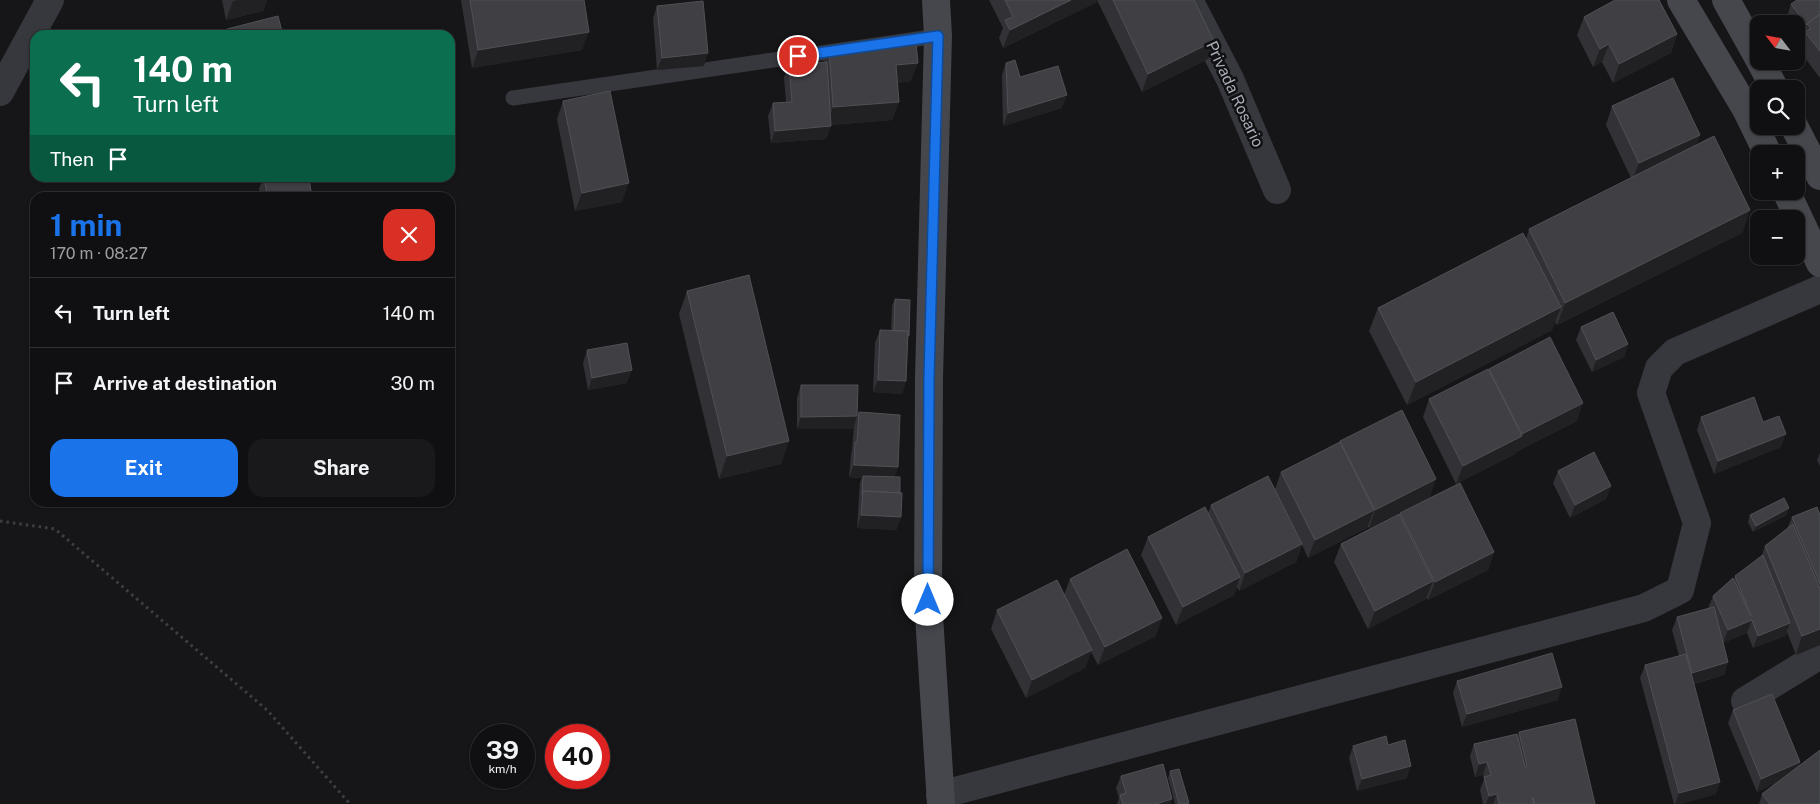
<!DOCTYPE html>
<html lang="en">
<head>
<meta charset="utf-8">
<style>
	body { margin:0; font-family:"Public Sans",sans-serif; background:#19191b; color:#f1f3f6; height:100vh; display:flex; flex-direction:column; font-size:19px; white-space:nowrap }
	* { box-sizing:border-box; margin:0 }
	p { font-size:16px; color:#9c9d9f }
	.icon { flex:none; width:28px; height:28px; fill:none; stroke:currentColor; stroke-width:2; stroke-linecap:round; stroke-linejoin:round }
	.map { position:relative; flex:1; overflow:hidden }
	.sheet { position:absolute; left:30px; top:192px; width:425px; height:315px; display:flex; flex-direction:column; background:#101012; border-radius:15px; box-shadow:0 1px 4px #0004,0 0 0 1px #303032 }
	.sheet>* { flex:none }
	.banner { position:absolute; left:30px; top:30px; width:425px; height:152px; border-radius:15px; box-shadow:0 1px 4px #0004,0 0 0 1px #303032; background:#0b6e4f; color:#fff; overflow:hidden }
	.needle { width:32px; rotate:301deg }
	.tools { position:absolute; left:1750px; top:15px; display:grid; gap:10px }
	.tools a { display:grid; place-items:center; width:55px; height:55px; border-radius:10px; background:#101012; box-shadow:0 1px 4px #0004,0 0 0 1px #303032; font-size:25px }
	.speed { position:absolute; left:470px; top:724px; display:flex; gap:10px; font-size:25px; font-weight:700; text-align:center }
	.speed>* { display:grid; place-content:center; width:65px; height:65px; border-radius:50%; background:#101012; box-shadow:0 1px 4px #0004,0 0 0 1px #303032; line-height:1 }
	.speed small { font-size:12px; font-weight:400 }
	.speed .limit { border:8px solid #d22; background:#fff; color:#111 }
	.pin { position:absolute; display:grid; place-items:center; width:42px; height:42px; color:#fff; margin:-21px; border:2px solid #fff; border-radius:50%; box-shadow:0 1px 5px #0007 }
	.me { position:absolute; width:55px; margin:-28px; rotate:0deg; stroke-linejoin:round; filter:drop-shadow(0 0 4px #0008) }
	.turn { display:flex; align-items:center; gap:18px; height:105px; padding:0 20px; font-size:22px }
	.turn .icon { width:65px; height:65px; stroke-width:2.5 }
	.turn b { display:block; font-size:35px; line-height:42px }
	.then { display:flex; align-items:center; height:48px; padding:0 20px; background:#0003; gap:10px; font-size:19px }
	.round { display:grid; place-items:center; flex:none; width:52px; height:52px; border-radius:15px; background:#19191b }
	.overview { display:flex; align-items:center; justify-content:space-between; height:85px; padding:0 20px }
	h1 { font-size:30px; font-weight:700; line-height:38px; color:#1a73e8 }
	.cta { display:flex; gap:10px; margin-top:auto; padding:10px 20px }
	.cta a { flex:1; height:58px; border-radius:15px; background:#1a73e8; color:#fff; font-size:20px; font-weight:700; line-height:58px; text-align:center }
	.cta a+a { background:#19191b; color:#f1f3f6 }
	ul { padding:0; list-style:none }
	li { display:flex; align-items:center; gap:15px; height:70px; padding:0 20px; border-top:1px solid #303032 }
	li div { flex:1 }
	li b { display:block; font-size:19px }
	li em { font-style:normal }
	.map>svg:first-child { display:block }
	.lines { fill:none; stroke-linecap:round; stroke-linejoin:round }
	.path { stroke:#3d3f44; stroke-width:3; stroke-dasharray:2.5 4; stroke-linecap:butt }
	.lane { stroke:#37383d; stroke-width:15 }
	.street { stroke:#37383d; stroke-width:28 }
	.secondary { stroke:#45474d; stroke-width:28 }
	.wall { fill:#323236 }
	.shaded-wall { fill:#212124 }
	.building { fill:#3f3f44; stroke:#4f5156 }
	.route-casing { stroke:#114b97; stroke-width:12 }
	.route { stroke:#1a73e8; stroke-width:9 }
	.labels { text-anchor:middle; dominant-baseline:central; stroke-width:5; stroke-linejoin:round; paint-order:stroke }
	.street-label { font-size:16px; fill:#a8adb8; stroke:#111113 }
</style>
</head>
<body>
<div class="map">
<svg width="1820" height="804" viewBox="0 0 1820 804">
	<rect width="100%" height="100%" fill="#161618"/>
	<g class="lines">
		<!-- path -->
		<path class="path" d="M 0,521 L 55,529 L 267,710 L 350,804"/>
		<!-- lane -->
		<path class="lane" d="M 513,98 L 938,36"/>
		<!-- street -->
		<path class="street" d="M 1189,0 L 1230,79 L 1277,190
			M 0,92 L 50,0
			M 1745,701 L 1820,655
			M 940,795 L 1644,608 L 1680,590 L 1697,523 L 1651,393 L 1659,368 L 1675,352 L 1820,289"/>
		<!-- secondary -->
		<path class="secondary" d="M 936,0 L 938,36 L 929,378 L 928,600 L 941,804
			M 1681,0 L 1746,109 L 1768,154
			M 1726,0 L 1759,59
			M 1760,61 L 1775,89
			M 1794,126 L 1820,176
			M 1786,191 L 1820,263"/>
	</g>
	<!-- wall -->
	<path class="wall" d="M 222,0 L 267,0 L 263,11 L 226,20 Z
		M 461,0 L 584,0 L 582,50 L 472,68 Z
		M 989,0 L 1194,0 L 1214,41 L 1208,59 L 1142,92 L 1097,0 L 1097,2 L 1003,48 L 999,38 L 1003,28 Z
		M 1820,0 L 1820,78 L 1799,50 L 1802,43 L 1801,42 L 1802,37 L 1796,30 L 1796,24 L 1792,24 L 1787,17 L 1791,4 Z
		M 657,6 L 704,66 L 657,70 L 653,18 Z
		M 1584,17 L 1677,34 L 1671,53 L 1613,83 L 1602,62 L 1593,67 L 1577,35 Z
		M 829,50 L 911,81 L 897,83 L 899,102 L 892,120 L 831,125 L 826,139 L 771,143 L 768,116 L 773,103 L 786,102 L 784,77 L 789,65 L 824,62 Z
		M 1006,63 L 1020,77 L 1062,108 L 1003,126 L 1002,75 Z
		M 563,101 L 622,202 L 575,211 L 557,119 Z
		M 1612,106 L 1700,135 L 1696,145 L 1750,210 L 1742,233 L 1557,325 L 1555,322 L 1552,330 L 1407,405 L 1369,331 L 1378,308 L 1526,239 L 1529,229 L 1631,178 L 1606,125 Z
		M 263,178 L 309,178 L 312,198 L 261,198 L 259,189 Z
		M 687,291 L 789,441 L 781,464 L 719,479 L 679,314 Z
		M 895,299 L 908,339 L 906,381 L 902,394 L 873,392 L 875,343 L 880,330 L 891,331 L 892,306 Z
		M 1581,327 L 1628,344 L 1624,357 L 1592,372 L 1576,340 Z
		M 587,350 L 627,383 L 588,390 L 583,363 Z
		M 1489,369 L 1577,421 L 1516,452 L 1515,454 L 1456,484 L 1423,417 L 1429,399 L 1488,370 Z
		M 801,385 L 857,416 L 859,412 L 898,467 L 894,477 L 900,493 L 901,517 L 896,530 L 857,528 L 860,482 L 862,478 L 849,477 L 851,455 L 852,449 L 854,425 L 853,429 L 797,429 L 797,398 Z
		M 1701,417 L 1763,422 L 1781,447 L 1714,474 L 1697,430 Z
		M 1340,441 L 1430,497 L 1369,528 L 1368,527 L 1367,528 L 1308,558 L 1302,545 L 1296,562 L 1239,591 L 1237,587 L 1234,595 L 1176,625 L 1141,555 L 1148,537 L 1208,513 L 1211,505 L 1275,489 L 1281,472 L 1340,443 Z
		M 1820,453 L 1820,466 L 1817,460 Z
		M 1558,471 L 1611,486 L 1606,499 L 1570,518 L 1553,483 Z
		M 1400,513 L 1494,552 L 1488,570 L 1428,600 L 1427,598 L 1426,599 L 1368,629 L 1334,562 L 1341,544 L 1399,515 Z
		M 1750,515 L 1787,515 L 1753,532 L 1748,522 Z
		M 1820,515 L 1820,645 L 1796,655 L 1787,632 L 1785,636 L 1753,648 L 1747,633 L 1723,643 L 1728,662 L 1724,675 L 1694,684 L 1716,794 L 1680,804 L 1674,804 L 1640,678 L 1645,665 L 1679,656 L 1672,630 L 1677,617 L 1708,608 L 1713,596 L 1734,580 L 1735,576 L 1762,555 L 1765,546 L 1787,529 L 1792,517 Z
		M 1070,579 L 1156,636 L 1098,665 L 1091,652 L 1085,668 L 1026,698 L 991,629 L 997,610 L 1064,595 Z
		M 1457,681 L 1558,700 L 1462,727 L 1453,693 Z
		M 1733,710 L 1800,762 L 1799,766 L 1820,804 L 1759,804 L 1762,794 L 1776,783 L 1757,792 L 1728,723 Z
		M 1519,732 L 1595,804 L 1483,804 L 1480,790 L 1484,779 L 1483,775 L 1475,777 L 1470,756 L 1474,744 L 1518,736 Z
		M 1388,745 L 1407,778 L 1357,791 L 1349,758 L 1353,746 Z
		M 1170,771 L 1188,804 L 1175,804 L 1168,778 Z
		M 1121,776 L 1171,804 L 1117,804 L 1119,798 L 1116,788 Z"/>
	<!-- shaded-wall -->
	<path class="shaded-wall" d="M 239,0 L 267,0 L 263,11 L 226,20 L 233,1 Z
		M 1071,0 L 1098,0 L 1097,2 L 1003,48 L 1010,30 Z
		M 589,32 L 582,50 L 472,68 L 478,50 Z
		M 1677,34 L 1671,53 L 1613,83 L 1619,64 Z
		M 1214,41 L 1208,59 L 1142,92 L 1148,74 Z
		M 1609,44 L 1602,62 L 1593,67 L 1600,49 Z
		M 708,53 L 704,66 L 657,70 L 662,58 Z
		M 918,63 L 911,81 L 889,84 L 896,65 Z
		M 1067,95 L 1062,108 L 1003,126 L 1008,113 Z
		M 899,102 L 892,120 L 826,125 L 833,107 Z
		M 831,126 L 826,139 L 771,143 L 775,131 Z
		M 1700,135 L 1693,153 L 1632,181 L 1639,163 Z
		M 629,183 L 622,202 L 575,211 L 582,193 Z
		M 1750,210 L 1742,233 L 1557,325 L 1565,303 Z
		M 1561,307 L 1552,330 L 1407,405 L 1416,382 Z
		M 1628,344 L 1624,357 L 1592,372 L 1596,360 Z
		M 632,370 L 627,383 L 588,390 L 592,378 Z
		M 878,380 L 906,381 L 902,394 L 873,392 Z
		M 1583,403 L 1577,421 L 1516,452 L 1515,454 L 1456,484 L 1463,466 L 1521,437 L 1522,434 Z
		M 857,416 L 853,429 L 797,429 L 801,417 Z
		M 1786,434 L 1781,447 L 1714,474 L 1718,461 Z
		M 789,441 L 781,464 L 719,479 L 727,456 Z
		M 854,465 L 898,467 L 893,480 L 863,476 L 862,478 L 849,477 Z
		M 1436,479 L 1430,497 L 1369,528 L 1375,510 Z
		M 1611,486 L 1606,499 L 1570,518 L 1575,505 Z
		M 1789,508 L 1787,515 L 1753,532 L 1756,526 Z
		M 1374,510 L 1367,528 L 1308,558 L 1315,540 Z
		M 861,515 L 901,517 L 896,530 L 857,528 Z
		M 1302,544 L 1296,562 L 1239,591 L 1245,573 Z
		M 1494,552 L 1488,570 L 1428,600 L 1435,582 Z
		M 1240,577 L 1234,595 L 1176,625 L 1183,607 Z
		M 1433,581 L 1426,599 L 1368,629 L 1375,611 Z
		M 1162,618 L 1156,636 L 1098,665 L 1105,647 Z
		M 1752,620 L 1747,633 L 1723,643 L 1728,630 Z
		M 1790,623 L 1785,636 L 1753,648 L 1758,636 Z
		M 1820,629 L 1820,645 L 1796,655 L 1802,636 Z
		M 1092,650 L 1085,668 L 1026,698 L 1032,680 Z
		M 1728,662 L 1724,675 L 1688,685 L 1692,673 Z
		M 1562,687 L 1558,700 L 1462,727 L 1467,714 Z
		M 1487,762 L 1483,775 L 1475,777 L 1479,764 Z
		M 1800,762 L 1796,775 L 1757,792 L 1761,779 Z
		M 1411,766 L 1407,778 L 1357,791 L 1362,779 Z
		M 1720,782 L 1716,794 L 1680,804 L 1675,804 L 1679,793 Z
		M 1497,794 L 1493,804 L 1486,804 L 1489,796 Z
		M 1172,799 L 1171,804 L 1156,804 Z"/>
	<!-- building -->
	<path class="building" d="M 470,0 L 584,0 L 589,32 L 478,50 Z
		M 1005,0 L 1071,0 L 1010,30 L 1005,20 L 1013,17 Z
		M 1113,0 L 1194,0 L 1214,41 L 1148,74 Z
		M 1615,0 L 1659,0 L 1677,34 L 1619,64 L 1609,44 L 1600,49 L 1584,17 Z
		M 1797,0 L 1820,0 L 1820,14 L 1807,24 L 1807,25 L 1791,4 Z
		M 703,1 L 708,53 L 662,58 L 657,6 Z
		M 1820,14 L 1820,51 L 1805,32 L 1811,28 L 1807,24 Z
		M 278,16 L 283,35 L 228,35 L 227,29 Z
		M 916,43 L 918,63 L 896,65 L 899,102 L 833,107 L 829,50 Z
		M 1015,60 L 1020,77 L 1058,66 L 1067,95 L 1008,113 L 1006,63 Z
		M 827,62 L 831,126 L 775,131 L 773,103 L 792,102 L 789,65 Z
		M 1673,78 L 1700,135 L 1639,163 L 1612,106 Z
		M 610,91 L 629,183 L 582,193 L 563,101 Z
		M 1714,136 L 1750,210 L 1565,303 L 1529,229 Z
		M 264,178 L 309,178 L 312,198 L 268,198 Z
		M 1523,233 L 1561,307 L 1416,382 L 1378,308 Z
		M 749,275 L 789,441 L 727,456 L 687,291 Z
		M 895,299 L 910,300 L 909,336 L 908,336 L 908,331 L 894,331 Z
		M 1613,312 L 1628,344 L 1596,360 L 1581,327 Z
		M 880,330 L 908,331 L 906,381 L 878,380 Z
		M 1550,337 L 1583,403 L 1522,434 L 1489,369 Z
		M 627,343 L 632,370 L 592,378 L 587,350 Z
		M 1488,369 L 1522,436 L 1463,466 L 1429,399 Z
		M 801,385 L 858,385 L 857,416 L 801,417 Z
		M 1754,397 L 1763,422 L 1779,416 L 1786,434 L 1718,461 L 1701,417 Z
		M 1402,410 L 1436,479 L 1375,510 L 1340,441 Z
		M 859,412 L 900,415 L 898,467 L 854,465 L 855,442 L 857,442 Z
		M 1340,442 L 1374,510 L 1315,540 L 1281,472 Z
		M 1594,452 L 1611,486 L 1575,505 L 1558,471 Z
		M 863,476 L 900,477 L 900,493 L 863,491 L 862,494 Z
		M 1268,476 L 1302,544 L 1245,573 L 1211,505 Z
		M 1460,483 L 1494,552 L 1435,582 L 1400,513 Z
		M 863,491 L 902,493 L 901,517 L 861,515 Z
		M 1784,498 L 1789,508 L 1756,526 L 1750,515 Z
		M 1205,507 L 1240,577 L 1183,607 L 1148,537 Z
		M 1817,507 L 1820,515 L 1820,584 L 1792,517 Z
		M 1399,514 L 1433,581 L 1375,611 L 1341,544 Z
		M 1793,524 L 1820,589 L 1820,629 L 1802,636 L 1765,546 Z
		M 1127,549 L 1162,618 L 1105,647 L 1070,579 Z
		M 1763,555 L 1790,623 L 1758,636 L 1752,620 L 1728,630 L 1713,596 L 1733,578 L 1751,616 L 1735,576 Z
		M 1057,580 L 1092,650 L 1032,680 L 997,610 Z
		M 1714,607 L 1728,662 L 1692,673 L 1677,617 Z
		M 1552,653 L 1562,687 L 1467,714 L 1457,681 Z
		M 1686,654 L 1720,782 L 1679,793 L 1645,665 Z
		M 1772,694 L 1800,762 L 1761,779 L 1733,710 Z
		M 1575,719 L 1595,804 L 1535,804 L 1533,798 L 1532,798 L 1534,804 L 1499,804 L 1497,794 L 1489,796 L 1484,777 L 1491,775 L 1487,762 L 1479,764 L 1474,744 L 1517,734 L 1525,767 L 1527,766 L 1519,732 Z
		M 1386,736 L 1388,745 L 1405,740 L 1411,766 L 1362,779 L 1353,746 Z
		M 1820,750 L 1820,803 L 1819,804 L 1770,804 L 1762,794 Z
		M 1163,764 L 1172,799 L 1156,804 L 1123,804 L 1120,795 L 1126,793 L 1121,776 Z
		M 1179,769 L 1189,803 L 1185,804 L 1179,804 L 1170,771 Z"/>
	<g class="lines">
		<!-- route casing -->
		<g class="route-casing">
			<path id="route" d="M 798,56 L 938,36 L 929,378 L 928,600"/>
		</g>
		<!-- route -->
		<use href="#route" class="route"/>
	</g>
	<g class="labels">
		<!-- street labels -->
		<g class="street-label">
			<text transform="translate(1235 94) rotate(65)">Privada Rosario</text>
		</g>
	</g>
</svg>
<div class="tools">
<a><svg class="needle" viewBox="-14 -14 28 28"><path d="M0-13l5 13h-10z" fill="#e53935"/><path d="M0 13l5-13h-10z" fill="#9c9d9f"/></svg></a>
<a><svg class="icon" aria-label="search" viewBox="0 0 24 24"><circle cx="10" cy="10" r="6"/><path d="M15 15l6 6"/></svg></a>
<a>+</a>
<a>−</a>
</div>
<div class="speed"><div>39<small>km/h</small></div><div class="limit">40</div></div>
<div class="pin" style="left:798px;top:56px;background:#d93025"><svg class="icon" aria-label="arrive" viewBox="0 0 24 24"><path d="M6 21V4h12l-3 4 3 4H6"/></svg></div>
<svg class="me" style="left:928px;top:600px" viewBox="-20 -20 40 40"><circle r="19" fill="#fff"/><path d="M0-13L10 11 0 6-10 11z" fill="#1a73e8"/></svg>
<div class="banner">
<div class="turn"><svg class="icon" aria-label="left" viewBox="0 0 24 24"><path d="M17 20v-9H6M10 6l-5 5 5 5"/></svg><div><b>140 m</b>Turn left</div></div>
<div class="then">Then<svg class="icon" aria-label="arrive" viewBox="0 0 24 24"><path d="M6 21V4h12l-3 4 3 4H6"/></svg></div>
</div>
<section class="sheet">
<div class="overview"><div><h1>1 min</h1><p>170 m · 08:27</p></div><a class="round" style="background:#d93025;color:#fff"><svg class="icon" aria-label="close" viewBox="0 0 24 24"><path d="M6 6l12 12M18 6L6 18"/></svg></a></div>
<ul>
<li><svg class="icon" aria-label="left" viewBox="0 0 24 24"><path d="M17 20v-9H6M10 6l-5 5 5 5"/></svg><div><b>Turn left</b></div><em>140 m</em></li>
<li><svg class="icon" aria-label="arrive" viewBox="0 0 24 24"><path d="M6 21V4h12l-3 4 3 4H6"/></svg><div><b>Arrive at destination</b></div><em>30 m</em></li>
</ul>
<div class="cta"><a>Exit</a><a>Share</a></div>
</section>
</div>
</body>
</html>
